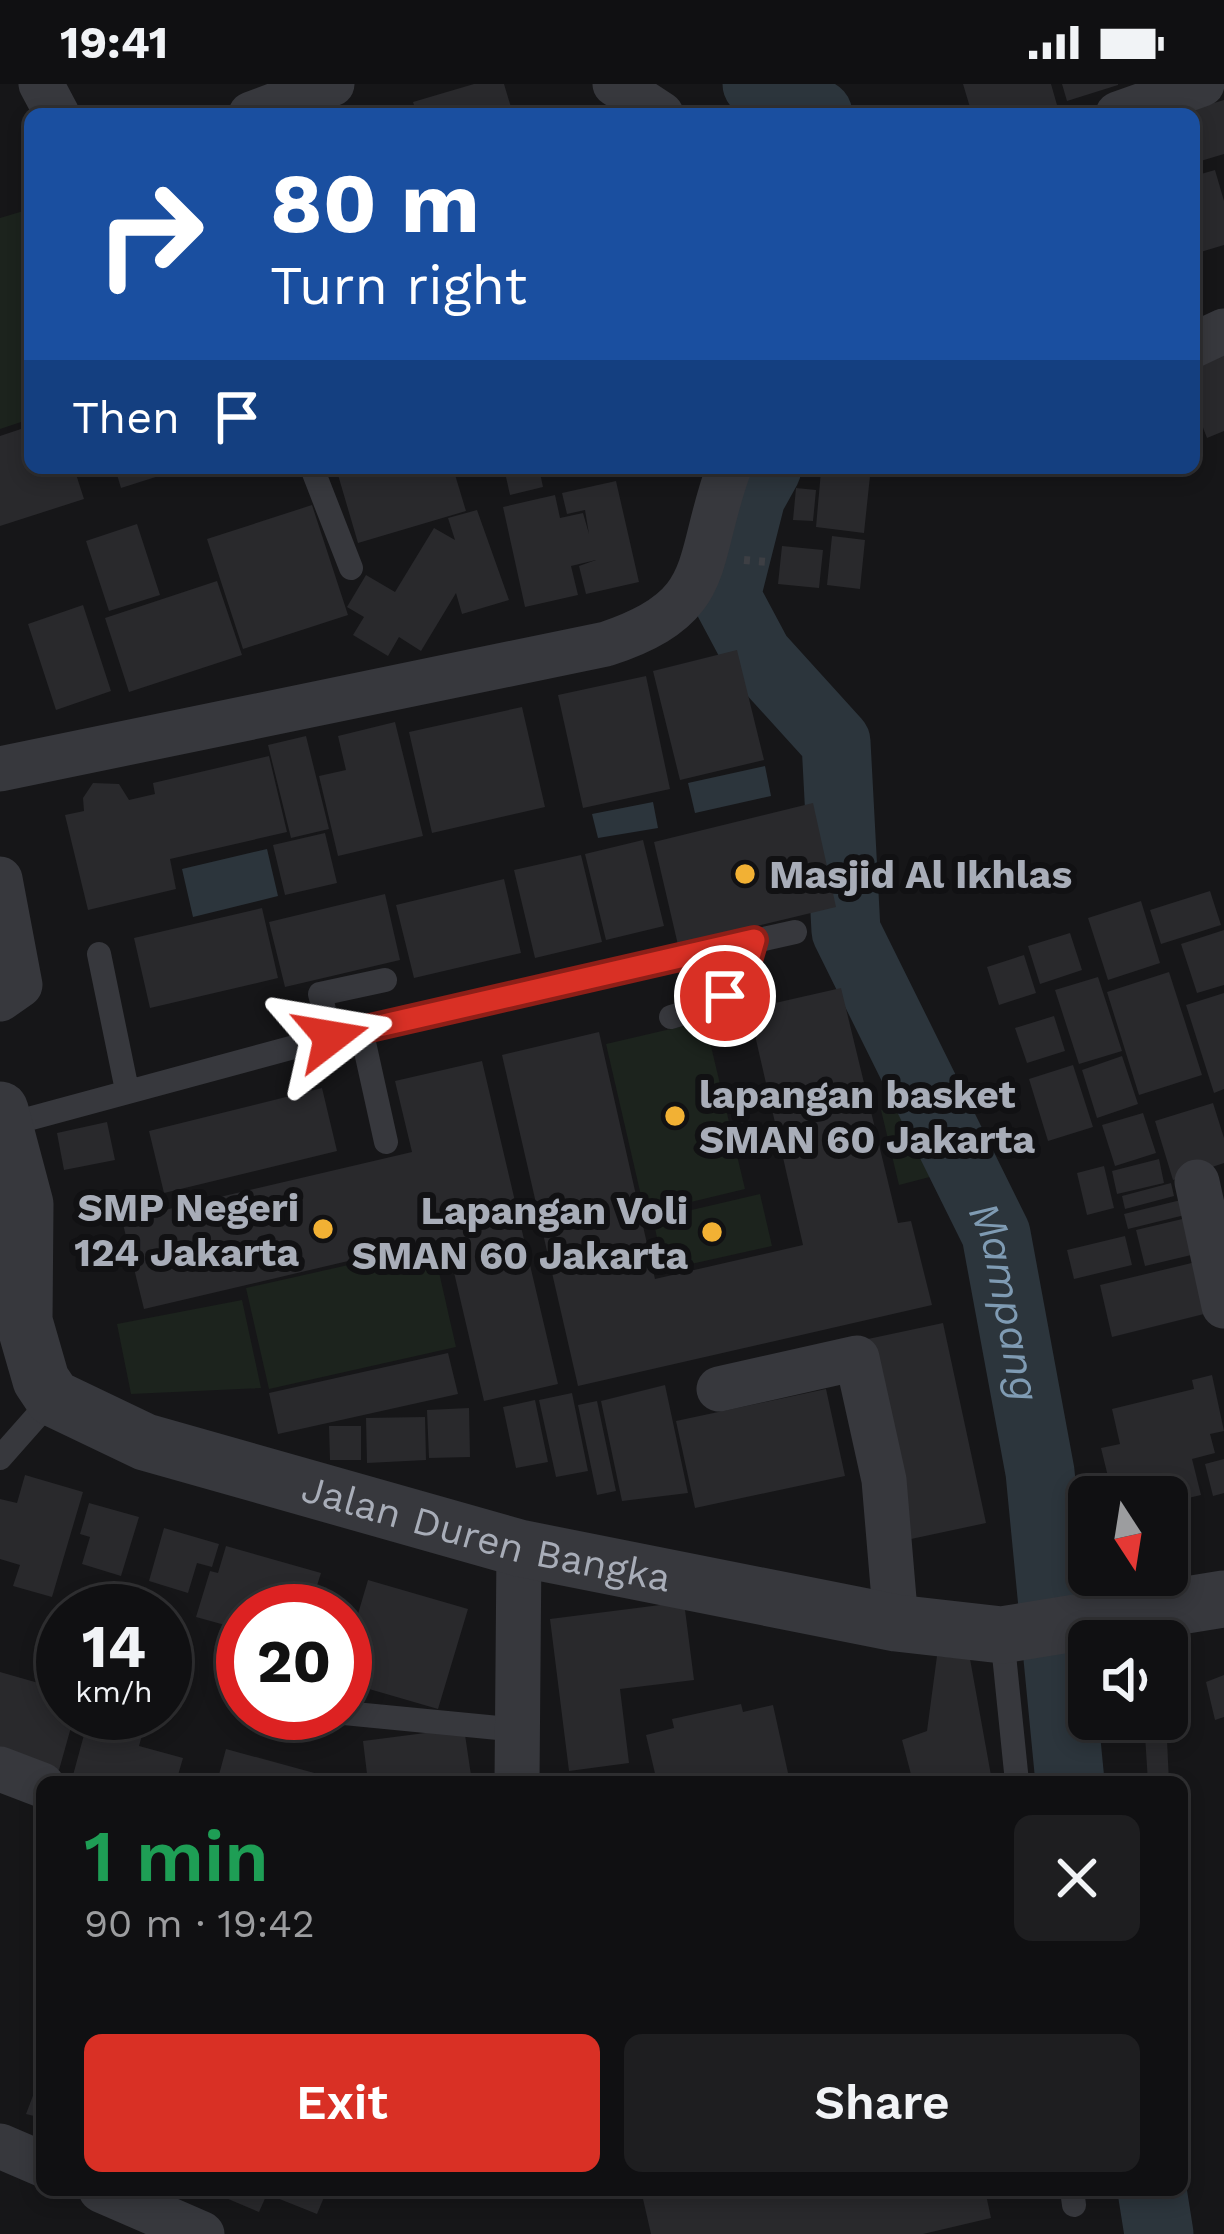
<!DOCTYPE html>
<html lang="en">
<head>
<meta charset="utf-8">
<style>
	body { margin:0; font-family:"Work Sans",sans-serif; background:#1e1e20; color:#f1f3f6; height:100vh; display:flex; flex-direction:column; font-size:45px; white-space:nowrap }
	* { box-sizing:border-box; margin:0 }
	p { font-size:39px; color:#9c9d9f }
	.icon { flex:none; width:66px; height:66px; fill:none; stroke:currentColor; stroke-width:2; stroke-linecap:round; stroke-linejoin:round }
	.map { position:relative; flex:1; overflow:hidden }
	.side { position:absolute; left:36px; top:1692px; width:1152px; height:420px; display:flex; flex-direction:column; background:#101012; border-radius:18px; box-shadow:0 6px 18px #0003,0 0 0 3px #303032 }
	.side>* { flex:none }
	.hud { position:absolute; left:24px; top:24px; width:1176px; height:366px; border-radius:18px; box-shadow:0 6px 18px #0003,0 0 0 3px #303032; background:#1a4fa0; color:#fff; overflow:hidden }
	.needle { width:78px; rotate:168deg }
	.controls { position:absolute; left:1068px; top:1392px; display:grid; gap:24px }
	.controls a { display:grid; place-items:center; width:120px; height:120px; border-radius:18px; background:#101012; box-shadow:0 6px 18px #0003,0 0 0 3px #303032; font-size:60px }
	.speed { position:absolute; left:36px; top:1500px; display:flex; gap:24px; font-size:60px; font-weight:700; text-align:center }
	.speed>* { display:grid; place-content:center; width:156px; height:156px; border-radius:50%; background:#101012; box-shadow:0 6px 18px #0003,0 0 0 3px #303032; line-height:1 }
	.speed small { font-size:30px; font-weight:400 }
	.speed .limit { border:18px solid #d22; background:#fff; color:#111 }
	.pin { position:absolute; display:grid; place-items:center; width:102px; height:102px; color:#fff; margin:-51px; border:6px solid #fff; border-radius:50%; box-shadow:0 3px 12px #0007 }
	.me { position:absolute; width:132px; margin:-66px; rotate:76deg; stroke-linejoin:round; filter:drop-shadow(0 0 9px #0008) }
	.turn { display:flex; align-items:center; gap:42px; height:252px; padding:0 48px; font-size:54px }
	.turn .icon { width:156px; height:156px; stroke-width:2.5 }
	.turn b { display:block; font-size:84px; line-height:102px }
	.then { display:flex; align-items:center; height:114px; padding:0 48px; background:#0003; gap:24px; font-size:45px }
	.round { display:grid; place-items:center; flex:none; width:126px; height:126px; border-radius:18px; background:#1e1e20 }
	.overview { display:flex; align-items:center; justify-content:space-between; height:204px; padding:0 48px }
	h1 { font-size:72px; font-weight:600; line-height:90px; color:#1e9e55 }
	.primary-button { display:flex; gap:24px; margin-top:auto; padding:24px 48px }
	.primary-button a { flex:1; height:138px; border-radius:18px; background:#d93025; color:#fff; font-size:48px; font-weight:600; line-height:138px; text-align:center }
	.primary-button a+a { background:#1e1e20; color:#f1f3f6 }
	.status { display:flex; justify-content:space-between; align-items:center; height:84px; padding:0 60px; background:#101012; direction:ltr }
	.status svg { height:33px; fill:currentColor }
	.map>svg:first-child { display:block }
	.green { fill:#1c231d }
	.water { fill:#2c353c }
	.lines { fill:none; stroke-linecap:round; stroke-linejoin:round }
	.river { stroke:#2c353c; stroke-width:69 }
	.building { fill:#29292c }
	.path { stroke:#3d3f44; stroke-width:8; stroke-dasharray:6 9; stroke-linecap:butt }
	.service { stroke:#37383d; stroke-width:24 }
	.minor { stroke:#37383d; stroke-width:45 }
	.tertiary { stroke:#37383d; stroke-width:57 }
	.route-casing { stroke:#8d1f18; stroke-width:30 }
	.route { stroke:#d93025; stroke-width:21 }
	.poi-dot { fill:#f2b134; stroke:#111113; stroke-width:4.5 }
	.labels { text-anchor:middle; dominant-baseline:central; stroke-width:12; stroke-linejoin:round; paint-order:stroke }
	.poi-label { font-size:39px; font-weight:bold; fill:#a8adb8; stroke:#111113; text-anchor:start }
	.street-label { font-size:39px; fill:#a8adb8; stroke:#111113 }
	.water-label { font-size:42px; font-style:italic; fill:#7f9bb3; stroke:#111113 }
</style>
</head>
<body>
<div class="status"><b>19:41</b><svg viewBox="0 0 49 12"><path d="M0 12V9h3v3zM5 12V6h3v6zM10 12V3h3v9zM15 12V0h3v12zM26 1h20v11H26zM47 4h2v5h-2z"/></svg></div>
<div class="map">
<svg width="1224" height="2150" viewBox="0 0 1224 2150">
	<rect width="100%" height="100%" fill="#161618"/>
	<!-- green -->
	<path class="green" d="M 30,125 L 30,335 L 0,345 L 0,134 Z
		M 705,937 L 745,1105 L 645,1129 L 606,960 Z
		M 930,1014 L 949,1088 L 899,1101 L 881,1026 Z
		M 760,1110 L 772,1162 L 664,1186 L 653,1135 Z
		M 433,1162 L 456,1263 L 269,1305 L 246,1204 Z
		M 242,1216 L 261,1304 L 131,1310 L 117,1240 Z"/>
	<!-- water -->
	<path class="water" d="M 765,682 L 771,712 L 695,729 L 688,699 Z
		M 653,718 L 658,744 L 598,754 L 592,730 Z
		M 267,765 L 278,812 L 193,833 L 182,785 Z"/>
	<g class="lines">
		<!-- river -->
		<g class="river">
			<path d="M 757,0 L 818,30"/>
			<path id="s1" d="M 767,384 L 751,413 L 726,512 L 758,572 L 836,658 L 846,847 L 996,1150 L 1040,1388 L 1070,1698"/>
			<path d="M 1152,2106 L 1159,2150"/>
		</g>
	</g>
	<!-- building -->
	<path class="building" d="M 474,0 L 504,0 L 513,30 L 417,30 L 413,18 Z
		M 963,0 L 1051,0 L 1057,21 L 1029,30 L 972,30 Z
		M 1062,0 L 1118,0 L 1118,1 L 1067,17 Z
		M 1224,16 L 1224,70 L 1194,79 L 1194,30 L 1180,29 Z
		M 1215,86 L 1224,117 L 1224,161 L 1194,170 L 1194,92 Z
		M 1224,271 L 1224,347 L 1207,354 L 1194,320 L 1194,282 Z
		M 30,342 L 30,384 L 74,384 L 84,415 L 0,442 L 0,352 Z
		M 115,384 L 180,384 L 181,385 L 121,404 Z
		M 336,384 L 453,384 L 466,427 L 358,459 Z
		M 504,384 L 539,384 L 543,403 L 510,411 Z
		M 821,387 L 870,392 L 864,449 L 816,443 Z
		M 616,397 L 639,498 L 586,510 L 579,482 L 596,476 L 571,482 L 578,511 L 525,523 L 503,423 L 555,411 L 560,434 L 583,429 L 589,450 L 585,426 L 567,430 L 562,409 Z
		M 796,404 L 816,406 L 813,437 L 793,436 Z
		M 312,421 L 348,531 L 243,565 L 207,455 Z
		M 477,426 L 509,516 L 462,530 L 456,509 L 421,567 L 399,553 L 388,572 L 353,551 L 364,533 L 347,523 L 366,491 L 395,508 L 434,444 L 455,456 L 448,434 Z
		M 137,440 L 160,511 L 109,527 L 86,457 Z
		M 832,452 L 865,456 L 860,505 L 827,501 Z
		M 782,462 L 823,466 L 819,504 L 778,500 Z
		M 217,497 L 242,571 L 129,608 L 105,534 Z
		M 83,521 L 111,607 L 56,626 L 28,540 Z
		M 737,566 L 764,676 L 680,696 L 653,587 Z
		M 646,592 L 670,705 L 583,724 L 558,611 Z
		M 522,623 L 545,723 L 432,749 L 409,648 Z
		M 395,638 L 423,752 L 338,772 L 319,692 L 346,686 L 338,652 Z
		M 306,652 L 329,745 L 291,754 L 268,661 Z
		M 269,672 L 287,748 L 170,775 L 176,805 L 88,826 L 65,731 L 84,727 L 83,714 L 93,699 L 119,700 L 129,716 L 155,710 L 153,699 Z
		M 813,719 L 836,823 L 678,861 L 654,758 Z
		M 325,749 L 337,799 L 285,811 L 273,761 Z
		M 643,756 L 664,842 L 606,856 L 585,770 Z
		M 581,771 L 602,858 L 535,874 L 514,786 Z
		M 504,795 L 521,869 L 414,894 L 396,821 Z
		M 1210,807 L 1221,841 L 1161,860 L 1150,826 Z
		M 385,810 L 400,876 L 285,903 L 269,838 Z
		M 1141,817 L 1160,879 L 1108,896 L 1088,834 Z
		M 262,824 L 278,894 L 150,924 L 134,854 Z
		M 1224,846 L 1224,901 L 1197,909 L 1181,860 Z
		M 1070,849 L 1082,886 L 1040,900 L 1028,862 Z
		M 1024,871 L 1036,909 L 999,921 L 987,883 Z
		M 1169,888 L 1202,991 L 1139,1011 L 1107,908 Z
		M 1098,893 L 1122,967 L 1079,980 L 1055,906 Z
		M 841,904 L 898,1139 L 911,1137 L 932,1221 L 578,1302 L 502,971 L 599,948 L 655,1195 L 803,1161 L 749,925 Z
		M 1224,909 L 1224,1005 L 1214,1009 L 1186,921 Z
		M 1054,932 L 1065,967 L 1027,979 L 1015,944 Z
		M 1122,972 L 1138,1020 L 1097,1034 L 1082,986 Z
		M 482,977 L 558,1300 L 484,1317 L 446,1154 L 144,1225 L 122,1136 L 412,1068 L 395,997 Z
		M 1073,981 L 1093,1043 L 1048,1057 L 1029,995 Z
		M 322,1004 L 337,1067 L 164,1109 L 149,1047 Z
		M 1213,1019 L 1224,1054 L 1224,1079 L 1173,1096 L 1155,1037 Z
		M 1143,1029 L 1156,1069 L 1115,1082 L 1102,1041 Z
		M 107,1038 L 115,1076 L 64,1086 L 57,1049 Z
		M 1159,1075 L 1164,1099 L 1117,1110 L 1112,1087 Z
		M 1104,1082 L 1114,1124 L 1087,1131 L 1077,1089 Z
		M 1171,1099 L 1174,1112 L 1125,1125 L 1122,1112 Z
		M 1189,1114 L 1193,1129 L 1128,1145 L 1124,1130 Z
		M 1195,1132 L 1204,1168 L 1145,1182 L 1136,1146 Z
		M 1125,1152 L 1132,1181 L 1074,1195 L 1067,1166 Z
		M 1196,1178 L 1208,1229 L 1112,1253 L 1100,1201 Z
		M 943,1239 L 986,1439 L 911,1455 L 868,1255 Z
		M 448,1269 L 458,1310 L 278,1350 L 269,1309 Z
		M 1212,1291 L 1224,1347 L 1210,1350 L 1215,1369 L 1192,1375 L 1201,1411 L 1167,1419 L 1167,1413 L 1113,1413 L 1101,1364 L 1120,1360 L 1112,1325 L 1194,1305 L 1192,1296 Z
		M 665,1301 L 688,1409 L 622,1417 L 601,1317 Z
		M 826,1305 L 845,1392 L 695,1424 L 676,1337 Z
		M 572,1309 L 588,1387 L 556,1393 L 539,1316 Z
		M 535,1316 L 548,1378 L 516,1384 L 503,1323 Z
		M 597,1317 L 616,1407 L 597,1411 L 578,1321 Z
		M 469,1324 L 470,1373 L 429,1374 L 427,1326 Z
		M 425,1333 L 426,1376 L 367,1379 L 366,1334 Z
		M 329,1342 L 361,1342 L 361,1376 L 330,1376 Z
		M 1224,1375 L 1224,1409 L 1213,1412 L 1205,1380 Z
		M 25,1391 L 83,1408 L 52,1513 L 13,1502 L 20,1481 L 0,1475 L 0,1415 L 17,1419 Z
		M 89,1419 L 139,1433 L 121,1492 L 82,1480 L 90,1453 L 80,1450 Z
		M 164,1444 L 219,1460 L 212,1483 L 197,1479 L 188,1509 L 149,1497 Z
		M 226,1462 L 321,1489 L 312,1517 L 319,1519 L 317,1527 L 243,1527 L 243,1546 L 196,1533 L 210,1487 L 218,1489 Z
		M 368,1496 L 468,1525 L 438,1625 L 345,1598 L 345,1574 Z
		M 684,1518 L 694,1596 L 620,1605 L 629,1679 L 569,1687 L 550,1535 Z
		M 937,1572 L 970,1575 L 992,1697 L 913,1698 L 902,1656 L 927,1647 Z
		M 0,1588 L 63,1606 L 63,1629 L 75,1629 L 59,1686 L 0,1670 Z
		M 1224,1591 L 1224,1633 L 1215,1636 L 1206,1598 Z
		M 741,1620 L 743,1628 L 773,1621 L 790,1698 L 657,1698 L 646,1651 L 674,1644 L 672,1635 Z
		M 90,1629 L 146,1637 L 139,1662 L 183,1674 L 176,1698 L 72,1695 Z
		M 1144,1635 L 1166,1635 L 1169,1698 L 1148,1698 Z
		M 464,1644 L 472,1698 L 368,1698 L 363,1657 Z
		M 226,1665 L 329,1693 L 328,1698 L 217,1698 Z
		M 42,1988 L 42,2034 L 26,2030 Z
		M 207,2106 L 327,2106 L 317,2130 L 267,2110 L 259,2128 Z
		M 641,2106 L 985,2106 L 991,2134 L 923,2150 L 651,2150 Z"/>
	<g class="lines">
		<!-- path -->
		<path class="path" d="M 744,476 L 767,478"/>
		<!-- service -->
		<path class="service" d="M 312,384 L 351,484
			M 99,870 L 127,1006
			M 671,933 C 716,920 747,905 754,856
			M 361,945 L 386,1058
			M 331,953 L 320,910 L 385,896
			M 6,1041 L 361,945 L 795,848
			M 0,1374 L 53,1314
			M 1002,1551 L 1017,1698
			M 344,1629 L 519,1646
			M 1072,2106 L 1074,2121"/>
		<!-- minor -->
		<path class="minor" d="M 41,0 L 57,30
			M 615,0 L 661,30
			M 251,30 L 332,0
			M 1118,30 L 1202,0
			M 1194,261 L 1224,247
			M 0,685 L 606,560 C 718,523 694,479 729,384
			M 0,795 L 20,901 L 0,915
			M 1197,1098 L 1224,1222
			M 719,1305 L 857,1274 L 884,1396 L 896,1539
			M 0,1685 L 42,1701
			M 517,1698 L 519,1464
			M 0,2062 L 42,2080
			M 101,2106 L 202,2150"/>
		<!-- tertiary -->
		<path class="tertiary" id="s2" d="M 0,1026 L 25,1120 L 24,1237 L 41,1296 L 53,1314 L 145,1358 L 519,1464 L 896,1539 L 1002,1551 L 1224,1515"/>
	</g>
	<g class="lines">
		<!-- route casing -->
		<g class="route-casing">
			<path id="route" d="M 331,953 L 754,856 L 742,897 L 725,912"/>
		</g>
		<!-- route -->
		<use href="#route" class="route"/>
	</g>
	<!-- markers -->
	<g class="poi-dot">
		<circle cx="745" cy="790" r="12"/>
		<circle cx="675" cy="1032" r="12"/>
		<circle cx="323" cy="1145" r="12"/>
		<circle cx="712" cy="1148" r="12"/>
	</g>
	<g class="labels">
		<!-- poi labels -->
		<g class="poi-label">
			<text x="769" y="790">Masjid Al Ikhlas</text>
			<text x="699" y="1010">lapangan basket<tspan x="699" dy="45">SMAN 60 Jakarta</tspan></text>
			<text x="299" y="1123" text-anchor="end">SMP Negeri<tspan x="299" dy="45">124 Jakarta</tspan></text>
			<text x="688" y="1126" text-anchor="end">Lapangan Voli<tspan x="688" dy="45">SMAN 60 Jakarta</tspan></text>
		</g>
		<!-- street labels -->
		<g class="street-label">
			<text stroke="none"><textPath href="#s2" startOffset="753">Jalan Duren Bangka</textPath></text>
		</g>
		<!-- water labels -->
		<g class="water-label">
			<text stroke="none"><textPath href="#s1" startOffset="915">Mampang</textPath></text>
		</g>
	</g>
</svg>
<div class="controls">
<a><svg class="needle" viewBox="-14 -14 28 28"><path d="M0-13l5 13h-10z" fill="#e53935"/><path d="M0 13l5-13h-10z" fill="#9c9d9f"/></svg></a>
<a><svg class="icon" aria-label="sound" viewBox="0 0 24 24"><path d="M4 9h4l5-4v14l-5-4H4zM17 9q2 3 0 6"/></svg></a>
</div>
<div class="speed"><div>14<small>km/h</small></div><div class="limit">20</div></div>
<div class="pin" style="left:725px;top:912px;background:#d93025"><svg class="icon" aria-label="arrive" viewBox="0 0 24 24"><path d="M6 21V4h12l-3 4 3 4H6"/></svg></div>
<svg class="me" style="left:331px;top:953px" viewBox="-20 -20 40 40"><path d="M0-17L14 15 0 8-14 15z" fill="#d93025" stroke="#fff" stroke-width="4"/></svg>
<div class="hud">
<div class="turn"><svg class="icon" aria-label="right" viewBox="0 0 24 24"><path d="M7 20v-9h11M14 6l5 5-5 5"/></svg><div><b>80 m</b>Turn right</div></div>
<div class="then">Then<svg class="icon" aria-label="arrive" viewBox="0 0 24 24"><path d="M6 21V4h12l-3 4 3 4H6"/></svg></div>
</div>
<section class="side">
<div class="overview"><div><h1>1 min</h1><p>90 m · 19:42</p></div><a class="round"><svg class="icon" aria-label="close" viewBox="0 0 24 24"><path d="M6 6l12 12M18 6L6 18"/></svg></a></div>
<div class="primary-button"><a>Exit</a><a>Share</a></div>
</section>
</div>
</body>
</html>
